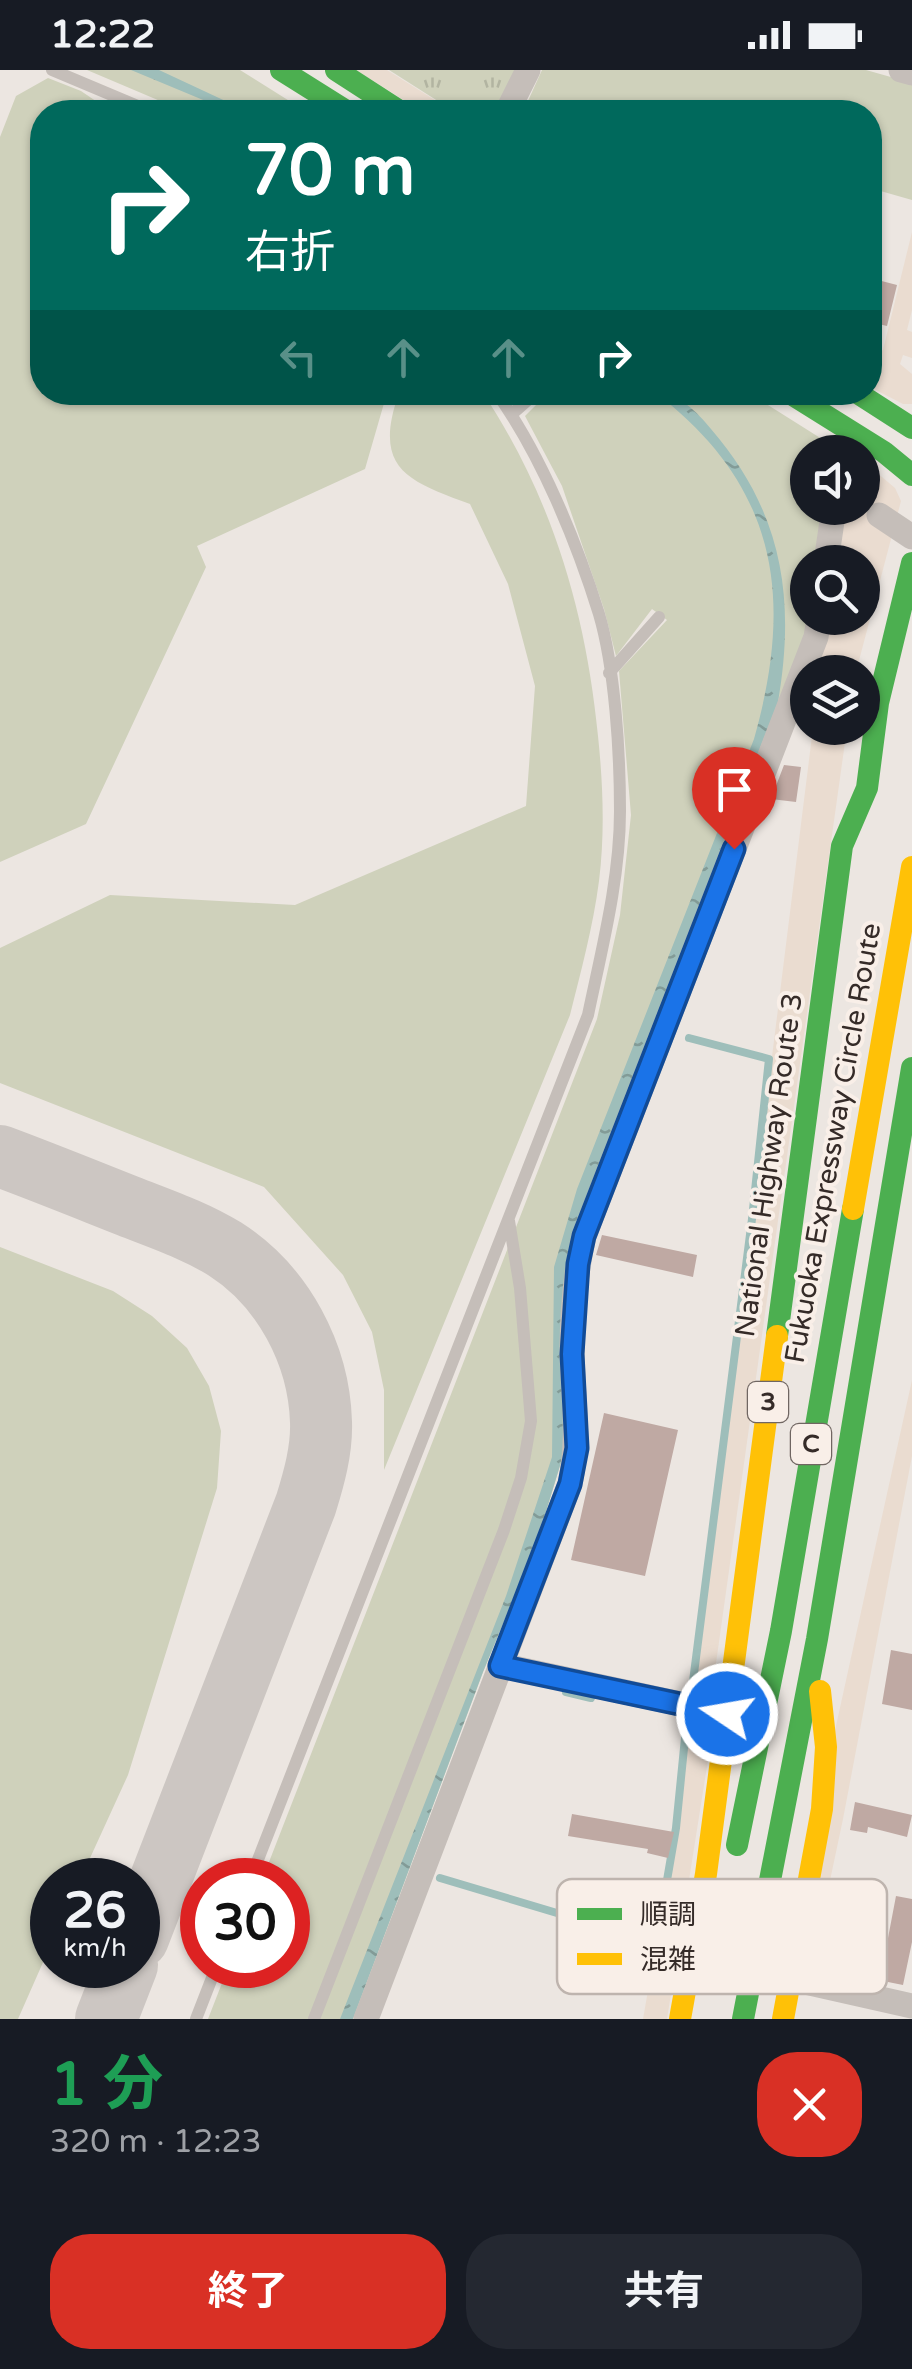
<!DOCTYPE html>
<html lang="ja">
<head>
<meta charset="utf-8">
<style>
	body { margin:0; font-family:"Varela Round","Noto Sans JP",sans-serif; background:#242831; color:#f1f3f6; height:100vh; display:flex; flex-direction:column; font-size:38px; white-space:nowrap }
	* { box-sizing:border-box; margin:0 }
	p { font-size:32px; color:#9ea1a6 }
	.icon { flex:none; width:55px; height:55px; fill:none; stroke:currentColor; stroke-width:2; stroke-linecap:round; stroke-linejoin:round }
	.map { position:relative; height:1949px; overflow:hidden }
	.drawer { display:flex; flex-direction:column; background:#171b24; flex:1 }
	.drawer>* { flex:none }
	.guide { position:absolute; left:30px; top:30px; width:852px; height:305px; border-radius:40px; box-shadow:0 2px 8px #0004; background:#00695c; color:#fff; overflow:hidden }
	.buttons { position:absolute; left:790px; top:365px; display:grid; gap:20px }
	.buttons a { display:grid; place-items:center; width:90px; height:90px; border-radius:50%; background:#171b24; box-shadow:0 2px 8px #0004; font-size:50px }
	.speed { position:absolute; left:30px; top:1788px; display:flex; gap:20px; font-size:50px; font-weight:700; text-align:center }
	.speed>* { display:grid; place-content:center; width:130px; height:130px; border-radius:50%; background:#171b24; box-shadow:0 2px 8px #0004; line-height:1 }
	.speed small { font-size:25px; font-weight:400 }
	.speed .limit { border:15px solid #d22; background:#fff; color:#111 }
	.pin { position:absolute; display:grid; place-items:center; width:85px; height:85px; color:#fff; margin:-102px -42px; border-radius:50% 50% 50% 0; rotate:-45deg; box-shadow:0 0 10px #0007 }
	.pin .icon { rotate:45deg }
	.me { position:absolute; width:110px; margin:-55px; rotate:282deg; stroke-linejoin:round; filter:drop-shadow(0 0 8px #0008) }
	.turn { display:flex; align-items:center; gap:35px; height:210px; padding:0 50px; font-size:45px }
	.turn .icon { width:130px; height:130px; stroke-width:2.5 }
	.turn b { display:block; font-size:70px; line-height:85px }
	.lanes { display:flex; align-items:center; height:95px; padding:0 50px; background:#0003; justify-content:center; gap:50px; direction:ltr }
	.lanes .off { opacity:.35 }
	.round { display:grid; place-items:center; flex:none; width:105px; height:105px; border-radius:40px; background:#242831 }
	.summary { display:flex; align-items:center; justify-content:space-between; height:170px; padding:0 50px }
	h1 { font-size:60px; font-weight:700; line-height:75px; color:#1e9e55 }
	.action { display:flex; gap:20px; margin-top:auto; padding:20px 50px }
	.action a { flex:1; height:115px; border-radius:40px; background:#d93025; color:#fff; font-size:40px; font-weight:700; line-height:115px; text-align:center }
	.action a+a { background:#242831; color:#f1f3f6 }
	.status { display:flex; justify-content:space-between; align-items:center; height:70px; padding:0 50px; background:#171b24; direction:ltr }
	.status svg { height:28px; fill:currentColor }
	.map>svg:first-child { display:block }
	.grass { fill:#cfd1bb }
	.park { fill:url(#park-tufts) }
	.plaza { fill:#eadcd0 }
	.water { fill:url(#water-ripples) }
	.lines { fill:none; stroke-linecap:round; stroke-linejoin:round }
	.stream { stroke:#9ebeba; stroke-width:8 }
	.taxiway { stroke:#ccc6c2; stroke-width:62 }
	.building { fill:#bfa9a3 }
	.lane { stroke:#c5beb9; stroke-width:12 }
	.street { stroke:#c5beb9; stroke-width:25 }
	.fast { stroke:#4caf50; stroke-width:22 }
	.slow { stroke:#ffc107; stroke-width:22 }
	.slow-bridge { stroke:#ffc107; stroke-width:22 }
	.route-casing { stroke:#114b97; stroke-width:25 }
	.route { stroke:#1a73e8; stroke-width:18 }
	.labels { text-anchor:middle; dominant-baseline:central; stroke-width:8; stroke-linejoin:round; paint-order:stroke }
	.shield { fill:#f9efe8; stroke:#706662; stroke-width:2.5 }
	.shield-label { font-size:25px; font-weight:bold; fill:#352b28 }
	.street-label { font-size:28px; fill:#352b28; stroke:#f9efe8 }
	.key { fill:#f9efe8; stroke:#beb4ae; stroke-width:2.5 }
	.key-label { font-size:28px; fill:#352b28 }
</style>
</head>
<body>
<div class="status"><b>12:22</b><svg viewBox="0 0 49 12"><path d="M0 12V9h3v3zM5 12V6h3v6zM10 12V3h3v9zM15 12V0h3v12zM26 1h20v11H26zM47 4h2v5h-2z"/></svg></div>
<div class="map">
<svg width="912" height="1949" viewBox="0 0 912 1949">
	<defs>
		<pattern id="park-tufts" width="24" height="20" patternUnits="userSpaceOnUse" patternTransform="scale(2.5)"><rect width="24" height="20" fill="#cfd1bb"/><path d="M3 7l-1-3M5 7V3M7 7l1-3M15 17l-1-3M17 17v-4M19 17l1-3" fill="none" stroke="#b2b4a1"/></pattern>
		<pattern id="water-ripples" width="26" height="14" patternUnits="userSpaceOnUse" patternTransform="scale(2.5)"><rect width="26" height="14" fill="#9ebeba"/><path d="M2 4q2-2 4 0t4 0M15 11q2-2 4 0t4 0" fill="none" stroke="#829b97"/></pattern>
	</defs>
	<rect width="100%" height="100%" fill="#ece6e1"/>
	<!-- grass -->
	<path class="grass" d="M 87,0 L 240,0 L 307,42 L 186,42 Z
		M 542,0 L 866,0 L 912,13 L 912,130 L 870,118 L 870,42 L 523,42 Z
		M 48,8 L 81,21 L 112,42 L 42,42 L 42,322 L 387,323 L 365,399 L 197,476 L 206,497 L 86,754 L 0,792 L 0,67 L 16,26 Z
		M 399,323 L 483,323 C 552,427 586,542 598,666 C 603,714 605,763 599,811 C 593,857 581,901 570,945 L 384,1400 L 384,1320 L 372,1262 L 343,1205 L 264,1117 L 0,1013 L 0,878 L 110,825 L 295,835 L 526,736 L 535,616 L 508,514 L 470,434 C 408,411 372,399 399,323 Z
		M 548,323 L 749,323 L 833,376 L 832,382 L 808,382 L 808,438 L 822,438 L 814,492 L 808,492 L 808,545 L 802,585 L 588,1122 L 566,1376 L 537,1471 L 483,1602 L 353,1949 L 208,1949 L 229,1895 L 288,1895 L 288,1810 L 262,1810 L 597,949 L 620,845 L 631,745 L 619,601 L 667,550 L 652,539 L 616,586 L 604,539 L 562,416 L 525,346 Z
		M 0,1177 L 113,1221 L 152,1246 L 187,1278 L 209,1316 L 221,1361 L 217,1418 L 128,1705 L 80,1810 L 52,1810 L 52,1872 L 18,1949 L 0,1949 Z"/>
	<!-- park -->
	<path class="park" d="M 389,0 L 522,0 L 497,42 L 455,42 Z"/>
	<!-- plaza -->
	<path class="plaza" d="M 356,0 L 387,0 L 454,42 L 423,42 Z
		M 912,162 L 912,240 L 907,260 L 912,262 L 912,288 L 903,285 L 900,294 L 912,304 L 912,334 L 903,334 L 870,317 L 870,286 L 883,280 Z
		M 863,391 L 895,418 L 901,431 L 856,602 L 822,602 L 816,600 L 825,548 L 862,548 L 862,492 L 835,492 L 844,438 L 862,438 Z
		M 813,658 L 847,658 L 712,1622 L 703,1628 L 692,1628 Z
		M 912,1310 L 912,1386 L 843,1749 L 810,1905 L 834,1665 Z
		M 691,1646 L 711,1671 L 667,1949 L 643,1949 L 676,1761 Z"/>
	<!-- water -->
	<path class="water" d="M 131,0 L 159,0 L 249,42 L 232,42 Z
		M 656,323 C 679,323 697,342 711,359 C 782,441 796,527 778,632 L 588,1122 L 566,1193 L 566,1376 L 537,1471 L 483,1602 L 353,1949 L 340,1949 L 506,1526 L 552,1387 L 554,1197 L 577,1119 L 754,669 C 794,527 778,417 656,323 Z"/>
	<g class="lines">
		<!-- stream -->
		<path class="stream" d="M 689,968 L 769,989 L 752,1149 L 691,1627
			M 566,1622 L 591,1628
			M 440,1808 L 654,1872
			M 651,1903 L 676,1758 L 687,1648"/>
		<!-- taxiway -->
		<path class="taxiway" d="M 0,1086 C 43,1102 85,1119 128,1136 C 161,1149 194,1160 225,1179 C 283,1216 319,1284 321,1352 C 322,1380 314,1408 306,1434 L 138,1868
			M 106,1949 L 127,1895"/>
	</g>
	<!-- building -->
	<path class="building" d="M 870,208 L 897,215 L 887,256 L 870,252 Z
		M 784,695 L 801,697 L 796,732 L 771,729 Z
		M 602,1165 L 697,1185 L 693,1207 L 596,1185 Z
		M 604,1343 L 678,1360 L 645,1506 L 571,1490 Z
		M 891,1580 L 912,1584 L 912,1640 L 882,1634 Z
		M 855,1732 L 912,1745 L 907,1767 L 868,1757 L 867,1763 L 850,1760 Z
		M 572,1744 L 674,1762 L 668,1788 L 647,1783 L 648,1779 L 568,1766 Z
		M 896,1826 L 912,1829 L 912,1872 L 903,1915 L 868,1908 L 877,1866 L 888,1868 Z"/>
	<g class="lines">
		<!-- lane -->
		<path class="lane" d="M 52,0 L 152,42
			M 512,344 L 537,322
			M 609,603 L 659,547
			M 250,1810 L 588,945 C 602,878 620,809 620,741 C 620,683 615,598 599,544 C 576,470 541,385 496,322
			M 196,1949 L 217,1895
			M 314,1949 L 504,1460 L 521,1408 L 531,1351 L 520,1218 L 509,1151"/>
		<!-- street -->
		<path class="street" d="M 901,0 L 912,3
			M 507,42 L 528,0
			M 879,445 L 912,467
			M 826,492 L 834,438
			M 500,1595 L 727,1644
			M 792,1909 L 912,1936
			M 366,1949 L 570,1414 C 580,1365 573,1331 572,1282 C 572,1243 575,1204 584,1166 L 816,567 L 819,548"/>
		<!-- fast -->
		<path class="fast" d="M 281,0 L 348,42
			M 336,0 L 401,42
			M 788,322 L 884,382 L 912,405
			M 856,322 L 912,358
			M 777,1266 L 842,776 L 867,718 L 878,633 L 912,493
			M 737,1775 L 781,1561 L 853,1139
			M 743,1949 L 817,1569 L 912,998"/>
		<!-- slow -->
		<path class="slow" d="M 853,1139 L 912,797
			M 680,1949 L 706,1804 L 777,1266"/>
		<!-- slow-bridge -->
		<path class="slow-bridge" d="M 783,1949 L 822,1739 L 826,1677 L 820,1621"/>
	</g>
	<g class="lines">
		<!-- route casing -->
		<g class="route-casing">
			<path id="route" d="M 727,1644 L 500,1596 L 570,1414 L 577,1378 L 572,1284 L 578,1194 L 584,1166 L 734,779"/>
		</g>
		<!-- route -->
		<use href="#route" class="route"/>
	</g>
	<g class="labels">
		<!-- shield labels -->
		<g class="shield">
			<rect x="748" y="1312" width="40" height="40" rx="8"/>
			<rect x="791" y="1354" width="40" height="40" rx="8"/>
		</g>
		<g class="shield-label">
			<text x="768" y="1332">3</text>
			<text x="811" y="1374">C</text>
		</g>
		<!-- street labels -->
		<g class="street-label">
			<text transform="translate(833 1073) rotate(-80)">Fukuoka Expressway Circle Route</text>
			<text transform="translate(769 1095) rotate(-82)">National Highway Route 3</text>
		</g>
	</g>
	<!-- legend -->
	<rect x="557" y="1809" width="330" height="115" rx="15" class="key"/>
	<rect x="577" y="1838" width="45" height="12" fill="#4caf50"/>
	<rect x="577" y="1883" width="45" height="12" fill="#ffc107"/>
	<g class="key-label">
		<text x="640" y="1854">順調</text>
		<text x="640" y="1899">混雑</text>
	</g>
</svg>
<div class="buttons">
<a><svg class="icon" aria-label="sound" viewBox="0 0 24 24"><path d="M4 9h4l5-4v14l-5-4H4zM17 9q2 3 0 6"/></svg></a>
<a><svg class="icon" aria-label="search" viewBox="0 0 24 24"><circle cx="10" cy="10" r="6"/><path d="M15 15l6 6"/></svg></a>
<a><svg class="icon" aria-label="layers" viewBox="0 0 24 24"><path d="M12 4l9 5-9 5-9-5zM3 14l9 5 9-5"/></svg></a>
</div>
<div class="speed"><div>26<small>km/h</small></div><div class="limit">30</div></div>
<div class="pin" style="left:734px;top:779px;background:#d93025"><svg class="icon" aria-label="arrive" viewBox="0 0 24 24"><path d="M6 21V4h12l-3 4 3 4H6"/></svg></div>
<svg class="me" style="left:727px;top:1644px" viewBox="-20 -20 40 40"><circle r="17" fill="#1a73e8" stroke="#fff" stroke-width="3"/><path d="M0-11L8 9 0 5-8 9z" fill="#fff"/></svg>
<div class="guide">
<div class="turn"><svg class="icon" aria-label="right" viewBox="0 0 24 24"><path d="M7 20v-9h11M14 6l5 5-5 5"/></svg><div><b>70 m</b>右折</div></div>
<div class="lanes"><svg class="icon off" aria-label="left" viewBox="0 0 24 24"><path d="M17 20v-9H6M10 6l-5 5 5 5"/></svg><svg class="icon off" aria-label="ahead" viewBox="0 0 24 24"><path d="M12 20V5M6 11l6-6 6 6"/></svg><svg class="icon off" aria-label="ahead" viewBox="0 0 24 24"><path d="M12 20V5M6 11l6-6 6 6"/></svg><svg class="icon" aria-label="right" viewBox="0 0 24 24"><path d="M7 20v-9h11M14 6l5 5-5 5"/></svg></div>
</div>
</div>
<section class="drawer">
<div class="summary"><div><h1>1 分</h1><p>320 m · 12:23</p></div><a class="round" style="background:#d93025;color:#fff"><svg class="icon" aria-label="close" viewBox="0 0 24 24"><path d="M6 6l12 12M18 6L6 18"/></svg></a></div>
<div class="action"><a>終了</a><a>共有</a></div>
</section>
</body>
</html>
